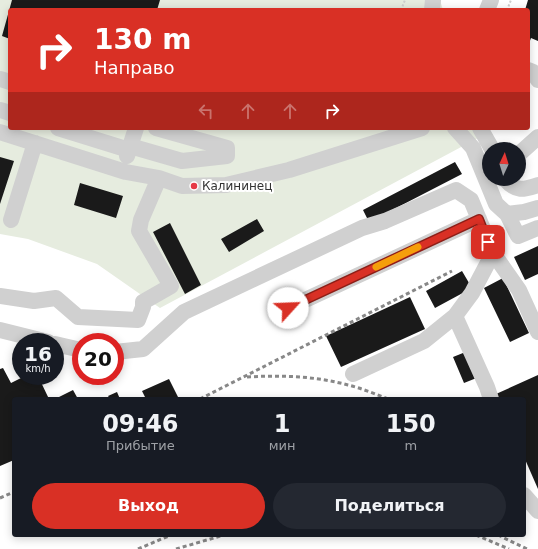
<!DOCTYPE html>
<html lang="ru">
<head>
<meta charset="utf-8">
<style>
	body { margin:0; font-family:"DejaVu Sans",sans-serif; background:#242831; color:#f1f3f6; height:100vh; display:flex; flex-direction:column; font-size:15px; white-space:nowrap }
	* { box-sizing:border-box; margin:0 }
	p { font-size:13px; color:#9ea1a6 }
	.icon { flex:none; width:22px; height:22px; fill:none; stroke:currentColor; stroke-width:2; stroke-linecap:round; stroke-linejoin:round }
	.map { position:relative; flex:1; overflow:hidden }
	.drawer { position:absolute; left:12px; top:397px; width:514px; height:140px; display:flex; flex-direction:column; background:#171b24; border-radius:4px; box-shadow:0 2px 10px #0003 }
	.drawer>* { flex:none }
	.banner { position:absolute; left:8px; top:8px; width:522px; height:122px; border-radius:4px; box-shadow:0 2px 10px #0003; background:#d93025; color:#fff; overflow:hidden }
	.needle { width:26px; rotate:4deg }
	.controls { position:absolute; left:482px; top:142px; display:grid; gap:8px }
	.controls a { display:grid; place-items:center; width:44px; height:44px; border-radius:50%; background:#171b24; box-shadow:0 2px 10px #0003; font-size:20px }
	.speed { position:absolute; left:12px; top:333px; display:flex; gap:8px; font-size:20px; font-weight:700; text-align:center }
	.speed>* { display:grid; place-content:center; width:52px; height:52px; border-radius:50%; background:#171b24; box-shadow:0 2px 10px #0003; line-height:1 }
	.speed small { font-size:10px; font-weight:400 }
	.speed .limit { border:6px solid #d22; background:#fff; color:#111 }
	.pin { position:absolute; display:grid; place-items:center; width:34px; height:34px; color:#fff; margin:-17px; border-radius:8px; box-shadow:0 2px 6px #0006 }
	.me { position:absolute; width:44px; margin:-22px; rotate:65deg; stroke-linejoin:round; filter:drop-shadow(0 0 3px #0008) }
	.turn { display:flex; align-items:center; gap:14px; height:84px; padding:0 20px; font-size:18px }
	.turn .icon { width:52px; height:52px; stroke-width:2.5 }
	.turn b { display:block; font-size:28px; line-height:34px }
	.lanes { display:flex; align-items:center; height:38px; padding:0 20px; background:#0003; justify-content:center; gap:20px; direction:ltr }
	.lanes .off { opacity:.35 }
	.eta { display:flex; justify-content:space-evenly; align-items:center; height:68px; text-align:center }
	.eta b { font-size:24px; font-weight:700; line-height:28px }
	.action { display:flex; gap:8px; margin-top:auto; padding:8px 20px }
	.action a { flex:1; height:46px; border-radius:24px; background:#d93025; color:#fff; font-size:16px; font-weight:700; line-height:46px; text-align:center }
	.action a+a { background:#242831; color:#f1f3f6 }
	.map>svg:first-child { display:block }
	.green { fill:#e6ecdf }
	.building { fill:#1a1a1a }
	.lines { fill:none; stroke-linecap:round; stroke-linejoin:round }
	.path { stroke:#cdcdcd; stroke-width:2; stroke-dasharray:2 2; stroke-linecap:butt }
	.minor { stroke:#d0d0d0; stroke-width:16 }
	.rail { stroke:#888; stroke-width:3; stroke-dasharray:4 3; stroke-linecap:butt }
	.route-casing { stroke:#8d1f18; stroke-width:10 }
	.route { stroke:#d93025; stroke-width:7 }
	.slow { stroke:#f59e0b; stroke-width:7 }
	.poi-dot { fill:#e63946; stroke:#fff; stroke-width:1.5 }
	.labels { text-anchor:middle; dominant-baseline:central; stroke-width:4; stroke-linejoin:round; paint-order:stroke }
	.poi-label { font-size:12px; fill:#333; stroke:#fff; text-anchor:start }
</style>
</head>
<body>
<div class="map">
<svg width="538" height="549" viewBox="0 0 538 549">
	<rect width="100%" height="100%" fill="#fff"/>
	<!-- green -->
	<path class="green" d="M 0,0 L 440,0 L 443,10 L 10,10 L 10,128 L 475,128 L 478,138 L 160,308 L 97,264 L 28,239 L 0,234 Z"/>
	<!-- building -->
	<path class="building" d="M 12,0 L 160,0 L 157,10 L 10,10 L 10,39 L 2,36 Z
		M 528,0 L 538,0 L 538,41 L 531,38 L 528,46 L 528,10 L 525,10 Z
		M 0,157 L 14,161 L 0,204 Z
		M 455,162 L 462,174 L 369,222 L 363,210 Z
		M 80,183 L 123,196 L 116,218 L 74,205 Z
		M 257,219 L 264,231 L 229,252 L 221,239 Z
		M 170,223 L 201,285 L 185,294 L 153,232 Z
		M 538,246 L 538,274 L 525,280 L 514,257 Z
		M 462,271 L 472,288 L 435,308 L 426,291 Z
		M 503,278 L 529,333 L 510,342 L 484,288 Z
		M 410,297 L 425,329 L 341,367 L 326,336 Z
		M 468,351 L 479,377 L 464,383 L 453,357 Z
		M 3,368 L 11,383 L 25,376 L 38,376 L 49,399 L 14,399 L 14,460 L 0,466 L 0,369 Z
		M 538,375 L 538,489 L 524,457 L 524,399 L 498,399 L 496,394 Z
		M 169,379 L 179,399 L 146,399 L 142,391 Z
		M 73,390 L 78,399 L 55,399 Z
		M 117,392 L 120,399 L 110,399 L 108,396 Z"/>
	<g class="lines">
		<!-- path -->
		<path class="path" d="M 401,10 L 405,0
			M 507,10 L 511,0"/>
		<!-- minor -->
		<path class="minor" d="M 432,10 L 433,0
			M 487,10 L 491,0
			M 528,70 L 533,72 L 538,80
			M 0,79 L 10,82
			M 0,110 L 10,113
			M 58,128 L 129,150
			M 455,128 L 473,148 L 496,204 L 507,214 L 524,212 L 538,208
			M 480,128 L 492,149
			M 0,132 L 126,172 L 159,178 L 182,186 L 226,185 L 289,170 L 422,128
			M 130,146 L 182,161 L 227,156 L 227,148 L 156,128
			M 519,154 L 538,137
			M 127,156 L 136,128
			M 505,179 C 516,192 523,190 538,185
			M 507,214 L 518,236 L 538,228
			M 11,220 L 35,143
			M 493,253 L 519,290 L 538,332
			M 0,296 L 34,301 L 56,298 L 78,317 L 138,320 L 143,307 L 143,302 L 171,286 L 139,231 L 141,220 L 159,178
			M 288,308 L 479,219
			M 455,316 L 487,387 L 491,399
			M 0,330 L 48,342
			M 55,344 L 81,350
			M 115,352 L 143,349 L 184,312 L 362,228 L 385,221 L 456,190 L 471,200 L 493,253 L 472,293 L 455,316 L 424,341 L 353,374
			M 524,495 L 538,511"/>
		<!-- rail -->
		<path class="rail" d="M 247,377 C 281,375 315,376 348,385 C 361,388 375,394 388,399
			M 200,399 L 452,271
			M 0,498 L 14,492
			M 476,535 L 509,549
			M 498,535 L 527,549
			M 138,549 L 171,535
			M 176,549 L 224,535"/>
	</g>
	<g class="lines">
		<!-- route casing -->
		<g class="route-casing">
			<path id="route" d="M 288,308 L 479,219 L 488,242"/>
		</g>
		<!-- route -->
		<use href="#route" class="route"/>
		<!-- slow -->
		<path class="slow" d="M 376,267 L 418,247"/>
	</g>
	<!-- markers -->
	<circle class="poi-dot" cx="194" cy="186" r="4"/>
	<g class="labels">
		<!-- poi labels -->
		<g class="poi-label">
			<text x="202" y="186">Калининец</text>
		</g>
	</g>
</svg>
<div class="controls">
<a><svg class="needle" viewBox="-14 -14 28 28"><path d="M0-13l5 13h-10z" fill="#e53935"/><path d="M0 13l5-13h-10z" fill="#9ea1a6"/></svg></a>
</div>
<div class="speed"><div>16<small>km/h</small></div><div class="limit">20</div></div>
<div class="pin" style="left:488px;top:242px;background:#d93025"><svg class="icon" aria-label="arrive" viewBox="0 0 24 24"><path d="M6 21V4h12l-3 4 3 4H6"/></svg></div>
<svg class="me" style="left:288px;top:308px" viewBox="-20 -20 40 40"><circle r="19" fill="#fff"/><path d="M0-13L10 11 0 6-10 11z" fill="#d93025"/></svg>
<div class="banner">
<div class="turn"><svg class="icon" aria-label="right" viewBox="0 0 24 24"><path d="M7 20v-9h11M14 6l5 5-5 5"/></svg><div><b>130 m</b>Направо</div></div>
<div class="lanes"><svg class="icon off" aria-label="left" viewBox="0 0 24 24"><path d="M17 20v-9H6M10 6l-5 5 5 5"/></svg><svg class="icon off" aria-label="ahead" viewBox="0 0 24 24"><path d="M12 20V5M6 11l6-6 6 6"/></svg><svg class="icon off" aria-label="ahead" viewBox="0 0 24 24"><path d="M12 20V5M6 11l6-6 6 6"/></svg><svg class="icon" aria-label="right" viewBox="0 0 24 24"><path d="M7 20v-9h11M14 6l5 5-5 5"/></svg></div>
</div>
<section class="drawer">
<div class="eta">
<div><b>09:46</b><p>Прибытие</p></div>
<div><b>1</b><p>мин</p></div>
<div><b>150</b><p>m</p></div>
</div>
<div class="action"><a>Выход</a><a>Поделиться</a></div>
</section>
</div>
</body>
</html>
